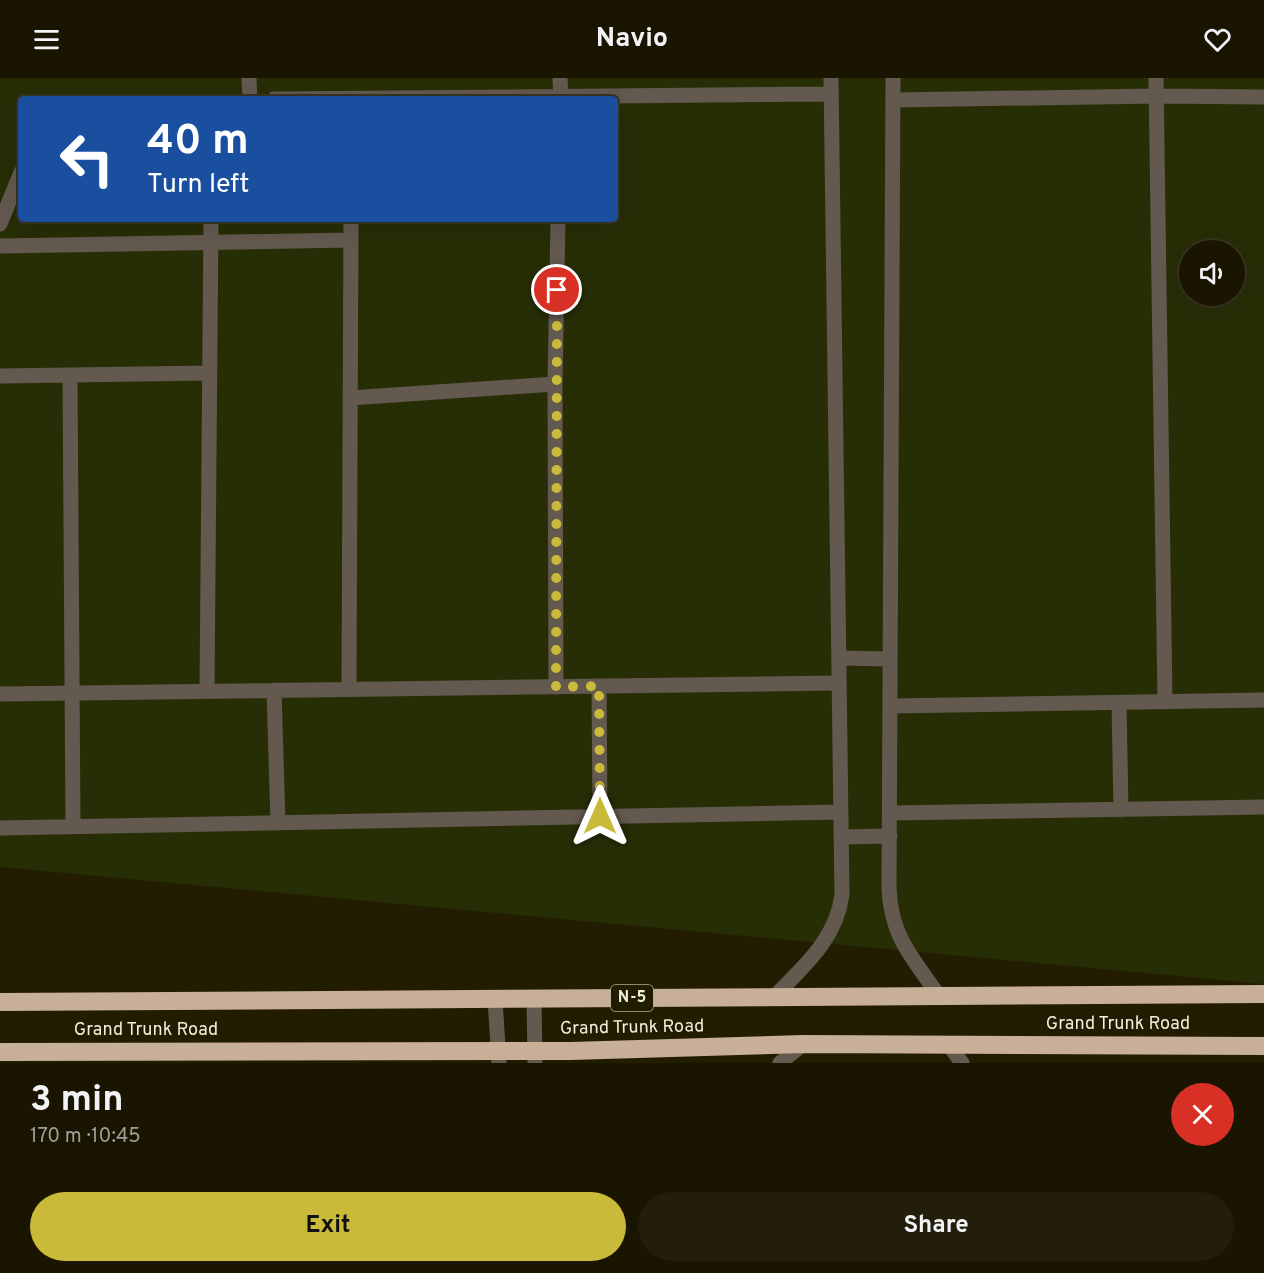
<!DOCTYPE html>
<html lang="en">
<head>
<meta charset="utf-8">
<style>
	body { margin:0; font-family:Overpass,sans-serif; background:#231e0b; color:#f1f3f6; height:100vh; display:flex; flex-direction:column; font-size:22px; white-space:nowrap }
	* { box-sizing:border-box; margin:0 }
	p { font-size:20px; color:#9f9f99 }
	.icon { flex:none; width:33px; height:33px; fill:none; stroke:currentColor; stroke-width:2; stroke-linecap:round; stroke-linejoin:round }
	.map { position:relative; height:985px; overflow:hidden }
	.panel { display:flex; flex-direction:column; background:#1a1501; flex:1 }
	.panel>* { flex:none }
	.hud { position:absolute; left:18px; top:18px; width:600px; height:126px; border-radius:6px; box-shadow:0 6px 24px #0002,0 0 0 2px #383423; background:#1a4fa0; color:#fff; overflow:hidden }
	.tools { position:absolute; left:1179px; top:162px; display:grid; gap:12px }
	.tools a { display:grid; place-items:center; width:66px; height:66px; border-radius:50%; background:#1a1501; box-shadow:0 6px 24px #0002,0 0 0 2px #383423; font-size:30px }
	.pin { position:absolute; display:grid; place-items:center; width:51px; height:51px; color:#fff; margin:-26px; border:3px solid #fff; border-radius:50%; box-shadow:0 2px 6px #0007 }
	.me { position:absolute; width:66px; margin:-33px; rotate:0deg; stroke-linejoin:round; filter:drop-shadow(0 0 4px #0008) }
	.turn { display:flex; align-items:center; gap:21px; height:126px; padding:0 30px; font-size:27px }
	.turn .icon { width:78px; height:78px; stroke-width:2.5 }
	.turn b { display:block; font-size:42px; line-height:51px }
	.round { display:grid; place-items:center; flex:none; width:63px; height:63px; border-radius:32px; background:#231e0b }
	.overview { display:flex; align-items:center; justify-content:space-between; height:102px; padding:0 30px }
	h1 { font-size:36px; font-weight:700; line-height:45px }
	.action { display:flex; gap:12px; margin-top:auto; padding:12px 30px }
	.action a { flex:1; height:69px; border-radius:36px; background:#caba3a; color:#111; font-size:24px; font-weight:700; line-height:69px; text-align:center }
	.action a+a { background:#231e0b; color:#f1f3f6 }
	header { display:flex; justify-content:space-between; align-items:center; height:78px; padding:0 30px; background:#1a1501; font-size:27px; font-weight:700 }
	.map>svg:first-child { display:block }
	.green { fill:#272e06; fill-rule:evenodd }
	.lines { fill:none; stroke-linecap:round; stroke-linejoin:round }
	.minor { stroke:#63594f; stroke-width:15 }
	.highway { stroke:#c8af97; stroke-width:18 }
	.route { stroke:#caba3a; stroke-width:10; stroke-dasharray:0 18 }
	.labels { text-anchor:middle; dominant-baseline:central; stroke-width:4.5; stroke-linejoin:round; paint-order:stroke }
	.shield { fill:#221c01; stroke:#b3ae9b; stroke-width:1.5 }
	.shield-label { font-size:16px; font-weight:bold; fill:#f1eddd }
	.street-label { font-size:18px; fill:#f1eddd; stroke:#221c01 }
</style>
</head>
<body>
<header><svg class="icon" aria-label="menu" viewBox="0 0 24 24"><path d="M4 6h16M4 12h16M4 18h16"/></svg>Navio<svg class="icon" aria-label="heart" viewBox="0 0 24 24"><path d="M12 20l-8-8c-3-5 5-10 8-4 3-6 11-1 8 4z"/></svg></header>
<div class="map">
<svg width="1264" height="985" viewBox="0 0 1264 985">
	<rect width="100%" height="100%" fill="#221c01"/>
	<!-- green -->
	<path class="green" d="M 0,0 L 1264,0 L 1264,906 L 0,789 ZM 21,21 L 615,21 L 615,141 L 21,141 ZM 1190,172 L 1234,172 L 1234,218 L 1190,218 Z"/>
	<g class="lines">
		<!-- minor -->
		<path class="minor" d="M 249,0 L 250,21
			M 560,0 L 561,21
			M 893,0 L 889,810 C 891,859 912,879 939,918
			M 1156,0 L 1165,624
			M 274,21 L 831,16
			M 893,22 L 1157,18 L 1264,19
			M 0,146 L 21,94
			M 0,168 L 351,162
			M 70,297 L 73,748
			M 0,298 L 209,295
			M 350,320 L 555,306
			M 839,580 L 890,581
			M 599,608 L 600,738
			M 556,609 L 555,306 L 558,141
			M 349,611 L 351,141
			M 274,612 L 278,745
			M 207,613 L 211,141
			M 0,616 L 839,605
			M 1119,625 L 1121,732
			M 890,628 L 1264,622
			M 890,735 L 1264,729
			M 0,750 L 841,734
			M 841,759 L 890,758
			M 775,918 C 805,887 836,861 842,817 L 831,0
			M 495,921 L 499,985
			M 534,921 L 535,985
			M 949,967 L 962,985
			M 780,985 L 803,966"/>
		<!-- highway -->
		<path class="highway" d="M 0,924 L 1264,916
			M 0,974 L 571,973 L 803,966 L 1264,968"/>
	</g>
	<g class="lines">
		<!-- route -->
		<path class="route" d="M 557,212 L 556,609 L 599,608 L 600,738"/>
	</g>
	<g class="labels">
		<!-- shield labels -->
		<rect class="shield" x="611" y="907" width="42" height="26" rx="4.5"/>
		<g class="shield-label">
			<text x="632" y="920">N-5</text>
		</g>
		<!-- street labels -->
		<g class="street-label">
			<text x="1118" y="946">Grand Trunk Road</text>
			<text transform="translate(632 950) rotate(-1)">Grand Trunk Road</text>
			<text x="146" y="952">Grand Trunk Road</text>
		</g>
	</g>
</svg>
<div class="tools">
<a><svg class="icon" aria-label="sound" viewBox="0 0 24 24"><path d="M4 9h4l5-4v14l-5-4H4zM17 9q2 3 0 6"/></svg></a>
</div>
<div class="pin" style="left:557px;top:212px;background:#d93025"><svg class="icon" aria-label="arrive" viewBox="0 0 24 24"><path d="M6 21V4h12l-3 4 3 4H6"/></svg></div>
<svg class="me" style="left:600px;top:738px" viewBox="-20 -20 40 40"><path d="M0-17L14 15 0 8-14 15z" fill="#caba3a" stroke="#fff" stroke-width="4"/></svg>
<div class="hud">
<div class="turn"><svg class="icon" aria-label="left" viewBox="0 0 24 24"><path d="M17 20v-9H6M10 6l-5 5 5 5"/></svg><div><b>40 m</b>Turn left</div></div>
</div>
</div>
<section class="panel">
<div class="overview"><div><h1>3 min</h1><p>170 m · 10:45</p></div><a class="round" style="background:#d93025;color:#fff"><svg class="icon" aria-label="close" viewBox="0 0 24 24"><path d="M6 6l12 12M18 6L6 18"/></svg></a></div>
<div class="action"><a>Exit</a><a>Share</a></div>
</section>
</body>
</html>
